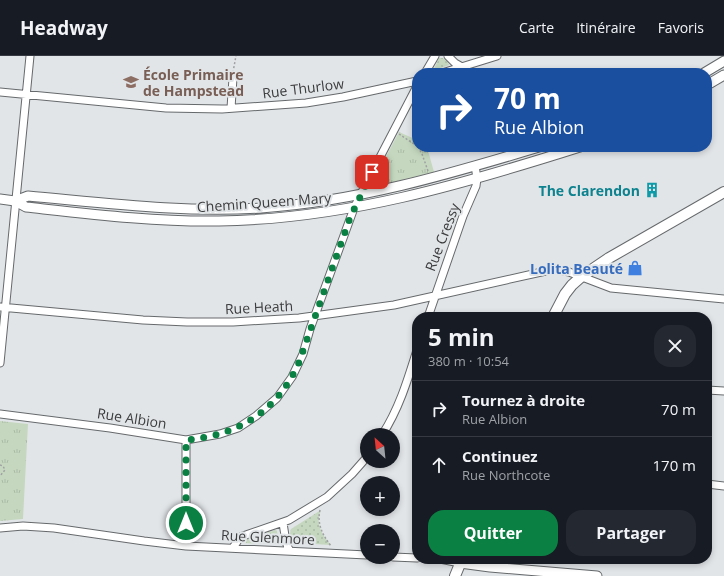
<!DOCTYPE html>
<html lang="fr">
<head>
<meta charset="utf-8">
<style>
	body { margin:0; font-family:"Open Sans",sans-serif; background:#242831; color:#f1f3f6; height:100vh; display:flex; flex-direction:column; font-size:15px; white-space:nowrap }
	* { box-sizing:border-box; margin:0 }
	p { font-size:13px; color:#9ea1a6 }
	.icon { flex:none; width:22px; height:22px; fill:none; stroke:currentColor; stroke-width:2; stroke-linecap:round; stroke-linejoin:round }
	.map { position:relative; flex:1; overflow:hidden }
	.panel { position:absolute; left:412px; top:256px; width:300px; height:252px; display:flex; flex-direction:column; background:#171b24; border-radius:16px; box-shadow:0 2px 6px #0003 }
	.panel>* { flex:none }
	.top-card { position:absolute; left:412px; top:12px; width:300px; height:84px; border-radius:16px; box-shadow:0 2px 6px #0003; background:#1a4fa0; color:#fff; overflow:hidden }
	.needle { width:26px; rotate:333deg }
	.fabs { position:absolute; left:360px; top:372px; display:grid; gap:8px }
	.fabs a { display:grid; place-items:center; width:40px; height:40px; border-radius:50%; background:#171b24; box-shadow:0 2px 6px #0003; font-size:20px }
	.pin { position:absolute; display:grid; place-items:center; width:34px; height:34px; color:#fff; margin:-17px; border-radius:8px; box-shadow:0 2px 6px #0006 }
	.me { position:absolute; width:44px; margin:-22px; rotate:0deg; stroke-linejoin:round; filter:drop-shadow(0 0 3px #0008) }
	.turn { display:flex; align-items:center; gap:14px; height:84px; padding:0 16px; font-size:18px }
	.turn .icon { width:52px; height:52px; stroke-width:2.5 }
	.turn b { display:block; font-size:28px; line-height:34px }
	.round { display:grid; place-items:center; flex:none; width:42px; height:42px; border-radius:16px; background:#242831 }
	.head { display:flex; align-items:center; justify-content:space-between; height:68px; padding:0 16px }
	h1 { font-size:24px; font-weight:700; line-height:30px }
	.button { display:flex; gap:8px; margin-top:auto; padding:8px 16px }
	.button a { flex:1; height:46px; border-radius:16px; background:#0b8043; color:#fff; font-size:16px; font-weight:700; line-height:46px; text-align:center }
	.button a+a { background:#242831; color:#f1f3f6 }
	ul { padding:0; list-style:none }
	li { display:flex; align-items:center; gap:12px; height:56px; padding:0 16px; border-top:1px solid #363941 }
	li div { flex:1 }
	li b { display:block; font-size:15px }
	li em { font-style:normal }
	header { display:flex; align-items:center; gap:24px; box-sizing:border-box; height:56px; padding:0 20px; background:#171b24; border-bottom:1px solid #363941 }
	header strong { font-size:19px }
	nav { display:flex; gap:22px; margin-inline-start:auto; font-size:14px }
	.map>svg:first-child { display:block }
	.grass { fill:url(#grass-dots) }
	.park { fill:url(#park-tufts) }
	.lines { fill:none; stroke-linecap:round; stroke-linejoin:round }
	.minor-casing { stroke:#66696b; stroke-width:9 }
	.tertiary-casing { stroke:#66696b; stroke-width:11 }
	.secondary-casing { stroke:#66696b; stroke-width:12 }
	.path { stroke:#9fa1a3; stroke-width:1.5; stroke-dasharray:2 2; stroke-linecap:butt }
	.minor { stroke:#fff; stroke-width:7 }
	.tertiary { stroke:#fff; stroke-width:9 }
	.secondary { stroke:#fff; stroke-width:10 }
	.route { stroke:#0b8043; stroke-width:7; stroke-dasharray:0 12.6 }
	.labels { text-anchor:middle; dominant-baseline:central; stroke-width:4; stroke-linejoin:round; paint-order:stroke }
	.education-label { font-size:14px; font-weight:bold; fill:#785e54; stroke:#e2e5e8; text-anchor:start }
	.street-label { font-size:14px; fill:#3b3c3d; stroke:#e2e5e8 }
	.culture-label { font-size:14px; font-weight:bold; fill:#0d838f; stroke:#e2e5e8; text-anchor:end }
	.shop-label { font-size:14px; font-weight:bold; fill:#366cbe; stroke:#e2e5e8; text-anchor:end }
</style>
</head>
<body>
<header>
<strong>Headway</strong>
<nav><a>Carte</a><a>Itinéraire</a><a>Favoris</a></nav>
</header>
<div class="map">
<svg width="724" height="520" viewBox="0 0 724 520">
	<defs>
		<pattern id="grass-dots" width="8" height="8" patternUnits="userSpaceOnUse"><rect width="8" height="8" fill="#c5d8bf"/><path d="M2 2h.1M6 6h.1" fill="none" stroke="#aabaa5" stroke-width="1.8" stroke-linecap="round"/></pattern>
		<pattern id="park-tufts" width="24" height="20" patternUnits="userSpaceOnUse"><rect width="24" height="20" fill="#c5d8bf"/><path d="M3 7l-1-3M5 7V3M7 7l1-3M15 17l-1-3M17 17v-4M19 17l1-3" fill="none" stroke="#aabaa5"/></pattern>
	</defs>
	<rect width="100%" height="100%" fill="#e2e5e8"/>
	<!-- grass -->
	<path class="grass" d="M 439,2 L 443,2 L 448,6 L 449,9 L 435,14 L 434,13 Z
		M 321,454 C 315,467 322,479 331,489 L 297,487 C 290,484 289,479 291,473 Z
		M 276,474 L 277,475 L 278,485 L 277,488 L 242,487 L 242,484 Z"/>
	<!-- park -->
	<path class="park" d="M 399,76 L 417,84 L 417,91 L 427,91 L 434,116 L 374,131 L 372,128 L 373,125 Z
		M 0,365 L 28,368 L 23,463 L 0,465 Z"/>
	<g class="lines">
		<!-- minor casing -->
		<g class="minor-casing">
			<path id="minor" d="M 448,0 L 455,7 L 462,11
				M 425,17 L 435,0
				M 442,17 L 497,0
				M 0,36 L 166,52 L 222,53 L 306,47 L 343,41 L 417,25
				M 231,52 L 233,22
				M 0,251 L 143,264 L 187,266 L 233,266 L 299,262 L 394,249 L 555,213 L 569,216 L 611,232 L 724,243
				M 428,261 L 463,160 L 476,130 L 477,122 L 475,110
				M 0,307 L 30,0
				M 707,334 L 724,335
				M 0,358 L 110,372 L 186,384 L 220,378 L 238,372 L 256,360 L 277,342 L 292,321 L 303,298 L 310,273 L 354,152 L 365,130 L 417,30
				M 382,379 C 399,353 408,323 417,294
				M 186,384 L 186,490
				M 707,428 L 724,430
				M 283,467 L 286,486 L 289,494
				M 0,472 L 23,470 L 54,472 L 144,485 L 186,490 L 367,499
				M 233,492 L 240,481 L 289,464 L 327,441 L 352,418 L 367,401
				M 393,501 L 417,502
				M 440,503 L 460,507"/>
		</g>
		<!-- tertiary casing -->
		<g class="tertiary-casing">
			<path id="tertiary" d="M 704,17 L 724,5
				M 707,29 L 724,19
				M 0,143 L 15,145 L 26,151 C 90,158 155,166 219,165 C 345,163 460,129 580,91
				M 15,145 L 28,140 C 106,147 183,157 261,152 C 358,145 446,119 539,91
				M 460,507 L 490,511 L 597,520"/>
		</g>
		<!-- secondary casing -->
		<g class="secondary-casing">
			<path id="secondary" d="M 553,261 L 565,238 L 572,229 L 581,221 L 609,202 L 724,136
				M 455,520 L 462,503"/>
		</g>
		<!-- path -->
		<path class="path" d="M 233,16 L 236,0
			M 399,78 L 417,90
			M 418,91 L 422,98 L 428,115
			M 0,409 L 3,410 L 5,414 L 0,420
			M 320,454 C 317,468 322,478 331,490"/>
		<!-- minor -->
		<use href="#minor" class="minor"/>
		<!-- tertiary -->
		<use href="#tertiary" class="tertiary"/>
		<!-- secondary -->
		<use href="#secondary" class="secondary"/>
	</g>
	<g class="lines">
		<!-- route -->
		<path class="route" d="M 186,467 L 186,384 C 238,379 275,357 298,309 L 350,162 L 372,116"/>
	</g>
	<!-- icons -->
	<defs>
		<g id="school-bare" transform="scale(1.2)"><path d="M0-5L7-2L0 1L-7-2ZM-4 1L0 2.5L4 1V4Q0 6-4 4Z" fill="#8d6e63" stroke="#e2e5e8" stroke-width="2.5" paint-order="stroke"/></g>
		<g id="building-bare" transform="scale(1.2)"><path d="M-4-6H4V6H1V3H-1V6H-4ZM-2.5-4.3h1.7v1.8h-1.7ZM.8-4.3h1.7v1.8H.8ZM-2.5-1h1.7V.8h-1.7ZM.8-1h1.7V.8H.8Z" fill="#0f9aa8" stroke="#e2e5e8" stroke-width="2.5" paint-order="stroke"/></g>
		<g id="shop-bare" transform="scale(1.2)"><path d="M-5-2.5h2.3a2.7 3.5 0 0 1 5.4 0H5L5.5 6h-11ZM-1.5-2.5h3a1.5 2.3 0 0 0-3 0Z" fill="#3f7fe0" stroke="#e2e5e8" stroke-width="2.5" paint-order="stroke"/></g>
	</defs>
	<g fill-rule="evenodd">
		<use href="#school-bare" x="131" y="26"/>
		<use href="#building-bare" x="652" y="134"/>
		<use href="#shop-bare" x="635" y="212"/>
	</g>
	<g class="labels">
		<!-- education labels -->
		<g class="education-label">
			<text x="143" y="18">École Primaire<tspan x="143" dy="16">de Hampstead</tspan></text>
		</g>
		<!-- street labels -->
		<g class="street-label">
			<text transform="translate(303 32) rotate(-7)">Rue Thurlow</text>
			<text transform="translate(264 146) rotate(-4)">Chemin Queen Mary</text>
			<text transform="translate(442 181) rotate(-69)">Rue Cressy</text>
			<text transform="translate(259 251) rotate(-3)">Rue Heath</text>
			<text transform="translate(132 362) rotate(9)">Rue Albion</text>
			<text transform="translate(268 481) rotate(3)">Rue Glenmore</text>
		</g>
		<!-- culture labels -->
		<g class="culture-label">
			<text x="640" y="134">The Clarendon</text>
		</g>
		<!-- shop labels -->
		<g class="shop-label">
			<text x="623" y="212">Lolita Beauté</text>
		</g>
	</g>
</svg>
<div class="fabs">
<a><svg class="needle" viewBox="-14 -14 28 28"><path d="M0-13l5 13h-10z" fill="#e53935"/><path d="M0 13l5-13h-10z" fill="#9ea1a6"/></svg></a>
<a>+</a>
<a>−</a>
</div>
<div class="pin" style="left:372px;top:116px;background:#d93025"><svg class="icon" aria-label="arrive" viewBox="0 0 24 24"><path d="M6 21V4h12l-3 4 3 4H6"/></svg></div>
<svg class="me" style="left:186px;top:467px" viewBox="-20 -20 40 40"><circle r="17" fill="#0b8043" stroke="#fff" stroke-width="3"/><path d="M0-11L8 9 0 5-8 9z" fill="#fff"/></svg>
<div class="top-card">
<div class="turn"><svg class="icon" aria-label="right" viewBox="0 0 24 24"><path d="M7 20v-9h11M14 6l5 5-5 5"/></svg><div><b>70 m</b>Rue Albion</div></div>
</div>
<section class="panel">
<div class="head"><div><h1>5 min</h1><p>380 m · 10:54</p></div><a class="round"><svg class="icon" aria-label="close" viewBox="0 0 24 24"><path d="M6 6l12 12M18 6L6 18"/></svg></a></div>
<ul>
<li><svg class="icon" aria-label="right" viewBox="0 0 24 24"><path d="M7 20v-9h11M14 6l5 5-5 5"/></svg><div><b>Tournez à droite</b><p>Rue Albion</p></div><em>70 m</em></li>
<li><svg class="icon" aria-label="ahead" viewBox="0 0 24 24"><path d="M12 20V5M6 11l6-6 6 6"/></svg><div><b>Continuez</b><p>Rue Northcote</p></div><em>170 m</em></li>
</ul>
<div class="button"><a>Quitter</a><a>Partager</a></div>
</section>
</div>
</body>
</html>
